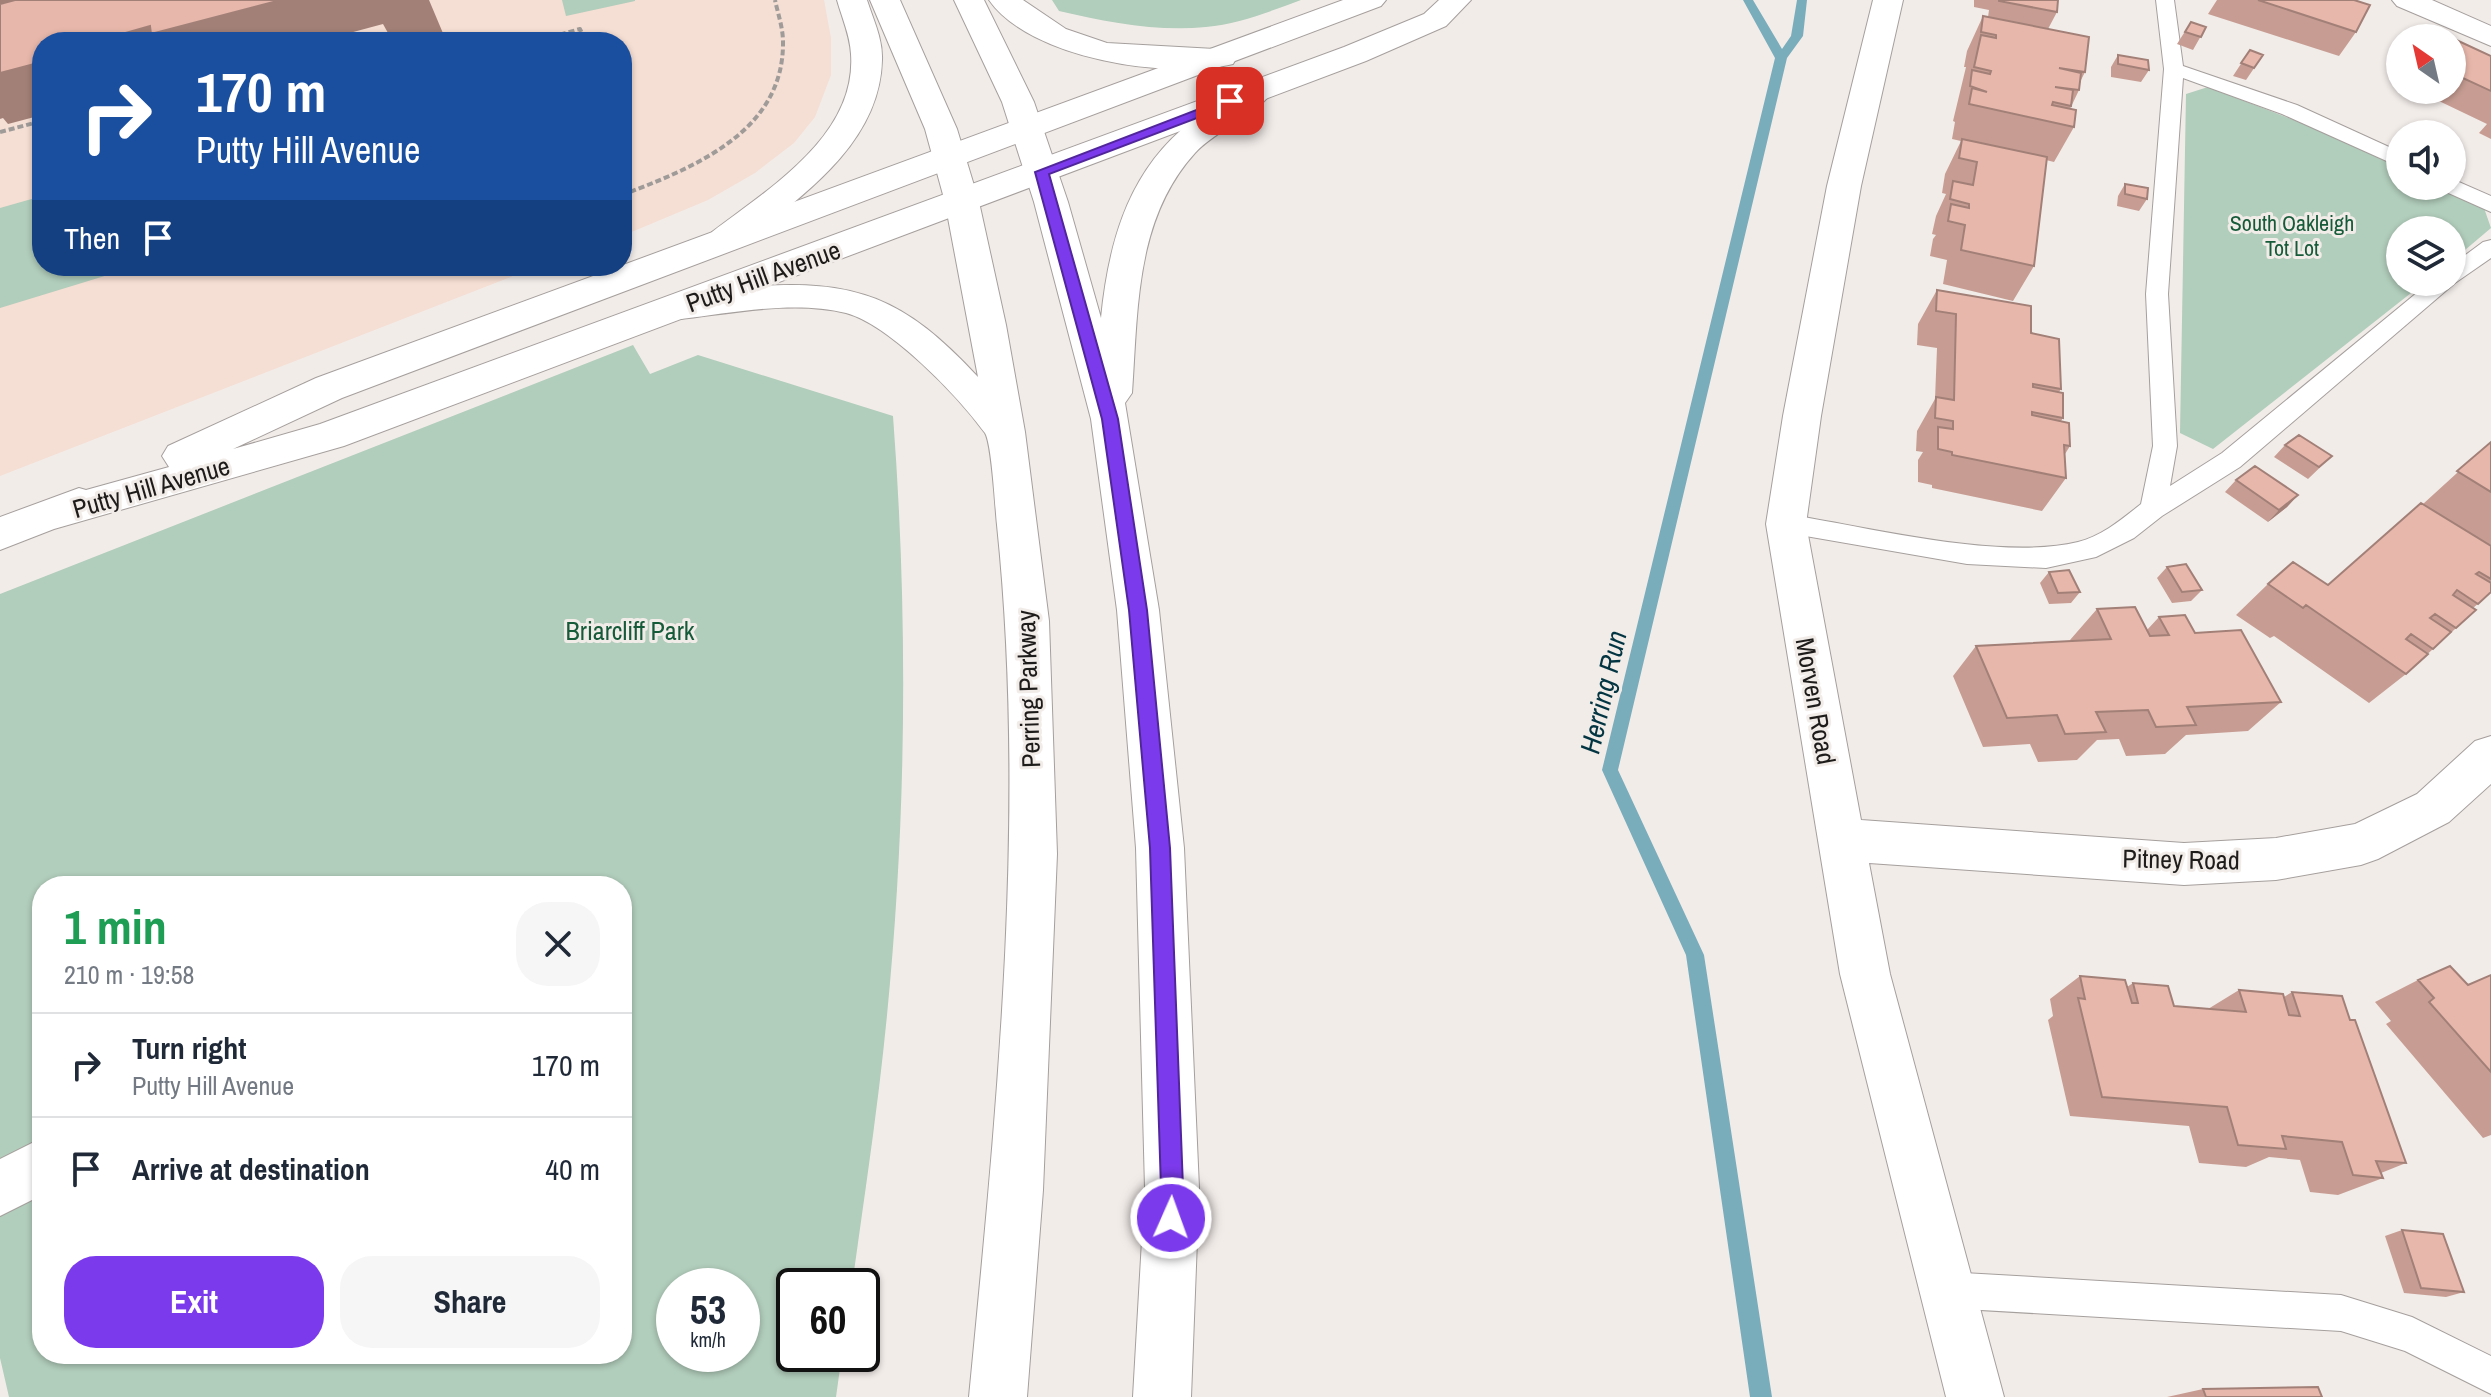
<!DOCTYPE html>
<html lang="en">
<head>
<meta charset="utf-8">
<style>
	body { margin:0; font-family:"Archivo Narrow",sans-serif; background:#f6f6f7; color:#1f2937; height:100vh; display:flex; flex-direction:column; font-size:30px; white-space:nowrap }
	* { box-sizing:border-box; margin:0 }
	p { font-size:26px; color:#747a83 }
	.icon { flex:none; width:44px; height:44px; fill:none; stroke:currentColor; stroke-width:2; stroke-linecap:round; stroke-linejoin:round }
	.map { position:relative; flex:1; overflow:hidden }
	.drawer { position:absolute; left:32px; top:876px; width:600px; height:488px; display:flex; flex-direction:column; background:#fff; border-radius:32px; box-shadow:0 2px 6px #0004 }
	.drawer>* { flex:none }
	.hud { position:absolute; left:32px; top:32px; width:600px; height:244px; border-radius:32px; box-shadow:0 2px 6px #0004; background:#1a4fa0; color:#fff; overflow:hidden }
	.needle { width:52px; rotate:326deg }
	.buttons { position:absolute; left:2386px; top:24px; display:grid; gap:16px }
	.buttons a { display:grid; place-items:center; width:80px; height:80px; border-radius:50%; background:#fff; box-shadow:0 2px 6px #0004; font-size:40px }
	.speed { position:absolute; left:656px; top:1268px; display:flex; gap:16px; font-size:40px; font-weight:700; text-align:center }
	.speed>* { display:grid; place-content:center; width:104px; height:104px; border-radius:50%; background:#fff; box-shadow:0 2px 6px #0004; line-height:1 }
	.speed small { font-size:20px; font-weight:400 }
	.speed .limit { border:4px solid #111; border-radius:12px; background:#fff; color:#111 }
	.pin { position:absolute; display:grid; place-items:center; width:68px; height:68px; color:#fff; margin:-34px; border-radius:16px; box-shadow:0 4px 12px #0006 }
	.me { position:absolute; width:88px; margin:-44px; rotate:2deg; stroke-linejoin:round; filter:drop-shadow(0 0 6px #0008) }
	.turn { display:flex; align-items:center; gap:28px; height:168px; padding:0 32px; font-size:36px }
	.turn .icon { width:104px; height:104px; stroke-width:2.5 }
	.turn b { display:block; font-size:56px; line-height:68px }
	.then { display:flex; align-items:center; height:76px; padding:0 32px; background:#0003; gap:16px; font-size:30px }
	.round { display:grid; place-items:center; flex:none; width:84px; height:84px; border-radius:32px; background:#f6f6f7 }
	.head { display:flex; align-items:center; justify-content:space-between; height:136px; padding:0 32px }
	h1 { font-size:48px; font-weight:800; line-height:60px; color:#1e9e55 }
	.primary-button { display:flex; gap:16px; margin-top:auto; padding:16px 32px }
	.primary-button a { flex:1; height:92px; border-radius:32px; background:#7c3aed; color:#fff; font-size:32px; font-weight:800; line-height:92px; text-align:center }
	.primary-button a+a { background:#f6f6f7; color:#1f2937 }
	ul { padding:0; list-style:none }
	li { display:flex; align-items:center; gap:24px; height:104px; padding:0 32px; border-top:2px solid #e0e1e3 }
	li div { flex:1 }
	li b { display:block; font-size:30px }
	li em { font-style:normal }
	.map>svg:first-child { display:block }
	.education { fill:#f5ded3 }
	.green { fill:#b1cdbb; fill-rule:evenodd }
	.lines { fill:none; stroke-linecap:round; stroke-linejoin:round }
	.stream { fill:#79adbc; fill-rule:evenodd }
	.lane-casing { stroke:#a59f9d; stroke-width:2 }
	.street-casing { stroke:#a59f9d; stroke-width:2 }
	.secondary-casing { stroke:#a59f9d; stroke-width:2 }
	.primary-casing { stroke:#a59f9d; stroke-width:2 }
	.path { stroke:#9f9b99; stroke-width:4; stroke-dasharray:6 3; stroke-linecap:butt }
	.lane { fill:#fff; fill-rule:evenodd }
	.street { fill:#fff; fill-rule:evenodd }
	.secondary { fill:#fff; fill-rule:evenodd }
	.primary { fill:#fff; fill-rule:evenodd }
	.wall { fill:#c79d93 }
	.shaded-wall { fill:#a28078 }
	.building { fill:#e7b7ab; stroke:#a28078; stroke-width:2 }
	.route { fill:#7c3aed; stroke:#51269a; stroke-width:2 }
	.labels { text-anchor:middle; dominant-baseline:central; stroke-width:6; stroke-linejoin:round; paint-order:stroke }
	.far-park-label { font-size:22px; fill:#155b39; stroke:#f2ece9 }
	.street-label { font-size:26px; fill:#1e1c1b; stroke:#f2ece9 }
	.park-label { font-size:26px; fill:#155b39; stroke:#f2ece9 }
	.water-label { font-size:28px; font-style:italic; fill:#023541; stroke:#f2ece9 }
</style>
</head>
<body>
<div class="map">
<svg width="2491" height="1397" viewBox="0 0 2491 1397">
	<rect width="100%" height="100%" fill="#f2ece9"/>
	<!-- education -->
	<path class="education" d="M 0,0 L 824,0 L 831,38 L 831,75 L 815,117 L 794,143 L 755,173 L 708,200 L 622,236 L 622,42 L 42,42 L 42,266 L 539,266 L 0,476 Z"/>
	<!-- green -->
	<path class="green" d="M 562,0 L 635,0 L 635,1 L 566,16 Z
		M 1052,0 L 1301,0 C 1271,11 1239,24 1206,27 C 1158,32 1106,22 1059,11 Z
		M 2208,87 L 2348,141 L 2400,166 L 2400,186 L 2439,186 L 2484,208 L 2491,228 L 2452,261 L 2452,230 L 2400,230 L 2400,282 L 2425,282 L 2213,449 L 2180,433 L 2186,94 Z
		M 42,196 L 42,266 L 120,266 L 121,271 L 0,308 L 0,208 Z
		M 633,345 L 650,374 L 698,355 L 893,416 C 910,639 906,866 879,1088 C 871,1154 861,1220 852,1286 L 794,1286 L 794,1354 L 842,1354 L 836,1397 L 9,1397 L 0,1358 L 0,594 ZM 42,886 L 622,886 L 622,1354 L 42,1354 ZM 674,1286 L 742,1286 L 742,1354 L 674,1354 Z"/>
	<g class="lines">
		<!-- stream -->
		<path class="stream" d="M 1743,0 L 1753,0 L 1782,49 L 1791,36 L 1797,0 L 1807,0 L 1803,36 L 1787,58 L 1618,770 L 1704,955 L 1772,1397 L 1750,1397 L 1686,955 L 1602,770 L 1775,58 Z"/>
		<!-- lane casing -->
		<g class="lane-casing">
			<path id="lane" d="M 2156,0 L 2174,0 L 2183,66 L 2297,105 L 2400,152 L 2400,167 L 2282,114 L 2183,78 L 2168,294 L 2177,446 L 2170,486 L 2222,453 L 2430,282 L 2452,282 L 2452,265 L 2483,242 L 2491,240 L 2491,258 L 2455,283 L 2240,467 L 2162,516 L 2134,538 L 2096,557 L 2046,568 L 1967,564 L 1777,531 L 1773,524 L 1777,517 L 1786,514 C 1868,527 2000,561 2078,542 C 2102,536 2122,519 2141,504 L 2153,446 L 2146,294 L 2164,69 Z
				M 2452,179 L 2491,196 L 2491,212 L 2444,191 L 2441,186 L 2452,186 Z
				M 1946,1272 L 2341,1295 L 2412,1317 L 2491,1356 L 2491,1394 L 2405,1351 L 2341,1331 L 1946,1308 L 1933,1303 L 1928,1290 L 1933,1277 Z"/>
		</g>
		<!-- street casing -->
		<g class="street-casing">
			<path id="street" d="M 1873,0 L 1903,0 L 1861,186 L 1821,416 L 1806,524 L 1861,820 L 2184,843 L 2276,838 L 2355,824 L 2417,794 L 2475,741 L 2491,736 L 2491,784 L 2449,822 L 2378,859 L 2361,865 L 2276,880 L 2184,885 L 1869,863 L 1890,974 L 2004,1397 L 1946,1397 L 1840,974 L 1766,524 L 1783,416 L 1827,186 Z
				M 2392,0 L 2432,0 L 2491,26 L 2491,46 L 2397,6 Z
				M 42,1138 L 42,1195 L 0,1216 L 0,1159 Z"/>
		</g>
		<!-- secondary casing -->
		<g class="secondary-casing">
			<path id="secondary" d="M 1343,0 L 1386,0 L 1381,6 L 342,398 L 233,449 L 320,424 L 1344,47 L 1424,14 L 1439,0 L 1471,0 L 1446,26 L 1366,61 L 344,446 L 54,529 L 0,550 L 0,517 L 79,488 L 86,490 L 169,467 L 162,456 L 168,446 L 316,378 Z"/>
		</g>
		<!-- primary casing -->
		<g class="primary-casing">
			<path id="primary" d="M 837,0 L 867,0 C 873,19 883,39 882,60 C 880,146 797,200 736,248 L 724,251 L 712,248 L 707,240 L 712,232 C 768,189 857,136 851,54 C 850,35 842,18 837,0 Z
				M 870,0 L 900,0 L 957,129 L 979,202 L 1006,325 L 1025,432 L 1049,621 L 1057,854 L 1043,1190 L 1027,1397 L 969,1397 C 997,1108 1027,814 997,525 C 995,507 992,444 985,433 C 958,396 890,325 846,313 C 794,300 733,313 681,319 L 668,316 L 663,307 L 668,298 C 694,291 722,290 748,287 C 856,278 905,298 978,377 L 945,202 L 925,129 Z
				M 954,0 L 984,0 L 1034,102 L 1068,202 L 1101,318 C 1108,249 1125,180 1180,131 C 1199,113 1223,100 1245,85 L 1256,83 L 1267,85 L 1272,92 C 1255,116 1216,130 1195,153 C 1135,219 1138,310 1132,393 L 1125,403 L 1159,610 L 1184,848 L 1199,1188 L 1191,1397 L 1133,1397 L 1145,1188 L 1136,848 L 1117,610 L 1091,419 L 1034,202 L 1002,102 Z
				M 989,0 L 1023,0 L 1066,29 L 1107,43 L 1233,50 L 1237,57 L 1233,64 C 1168,80 1030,59 989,0 Z"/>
		</g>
		<!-- path -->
		<path class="path" d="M 534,42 L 580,29 L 586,42
			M 622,111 L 622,115
			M 0,132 L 42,121
			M 622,195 C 693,168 784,132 783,42 C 783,28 778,14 775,0"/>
		<!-- lane -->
		<use href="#lane" class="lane"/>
		<!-- street -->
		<use href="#street" class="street"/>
		<!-- secondary -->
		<use href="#secondary" class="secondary"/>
		<!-- primary -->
		<use href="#primary" class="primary"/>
	</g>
	<!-- wall -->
	<path class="wall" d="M 1974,0 L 2058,0 L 2057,12 L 2048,29 L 2085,72 L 2080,82 L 2079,90 L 2070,109 L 2074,127 L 2054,162 L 2046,160 L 2034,266 L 2013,301 L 1943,284 L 1947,260 L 1930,256 L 1933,239 L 1936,235 L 1932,234 L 1936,216 L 1946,194 L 1942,193 L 1945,174 L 1961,141 L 1952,139 L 1955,122 L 1953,121 L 1966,67 L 1964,67 L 1967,51 L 1983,16 L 1988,17 L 1989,10 L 1974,7 Z
		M 2217,0 L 2354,0 L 2356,32 L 2339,56 L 2208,14 Z
		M 2191,22 L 2206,27 L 2193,50 L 2177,44 Z
		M 2452,38 L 2491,56 L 2491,139 L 2479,133 L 2487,124 L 2416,90 L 2452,90 Z
		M 2250,50 L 2263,55 L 2246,80 L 2233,76 Z
		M 2118,55 L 2149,70 L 2141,82 L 2111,77 L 2111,67 Z
		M 2400,66 L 2400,82 L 2391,78 Z
		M 2125,184 L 2147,199 L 2139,211 L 2117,206 L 2118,196 Z
		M 1937,290 L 2031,333 L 2061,389 L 2059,392 L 2063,418 L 2061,421 L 2070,446 L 2065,454 L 2066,478 L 2042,511 L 1932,488 L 1932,485 L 1918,482 L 1918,460 L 1923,452 L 1916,451 L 1917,431 L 1935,399 L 1937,348 L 1917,345 L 1918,324 Z
		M 2491,442 L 2491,593 L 2473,608 L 2476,610 L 2433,649 L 2406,674 L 2369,703 L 2274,636 L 2270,638 L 2236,615 L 2268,584 L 2328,585 L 2423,504 Z
		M 2285,445 L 2332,456 L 2308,479 L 2274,457 Z
		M 2236,480 L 2298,495 L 2287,507 L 2268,522 L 2225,492 Z
		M 2167,567 L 2202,590 L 2191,601 L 2172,603 L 2157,578 Z
		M 2049,572 L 2080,592 L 2071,603 L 2049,604 L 2040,583 Z
		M 2097,609 L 2147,630 L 2159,617 L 2195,633 L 2281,702 L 2248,731 L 2186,735 L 2165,754 L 2126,756 L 2119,739 L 2097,740 L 2077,760 L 2038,762 L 2030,744 L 1983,747 L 1953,676 L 1976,646 L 2071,641 L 2070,640 Z
		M 2491,975 L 2491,1135 L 2483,1138 L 2386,1024 L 2391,1021 L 2375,1002 L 2418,980 L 2468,985 Z
		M 2080,976 L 2127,987 L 2133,983 L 2174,1006 L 2208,1009 L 2239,990 L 2284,997 L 2292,992 L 2350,1020 L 2406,1163 L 2381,1173 L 2383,1178 L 2338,1195 L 2310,1192 L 2300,1160 L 2269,1157 L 2246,1167 L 2199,1163 L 2189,1126 L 2070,1116 L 2048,1020 L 2053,1016 L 2050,999 Z
		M 2402,1230 L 2464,1292 L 2446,1297 L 2404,1293 L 2385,1236 Z
		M 2203,1389 L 2322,1397 L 2167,1397 Z"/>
	<!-- shaded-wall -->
	<path class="shaded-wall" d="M 0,0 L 98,0 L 21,30 L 0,3 Z
		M 281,0 L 430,0 L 429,0 L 445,38 L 430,42 L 412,42 L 411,40 L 404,42 L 393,42 L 383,24 L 316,42 L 116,42 L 115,36 L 150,26 Z
		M 42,62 L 42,115 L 8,124 L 3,118 L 0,119 L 0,73 Z
		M 2298,495 L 2287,507 L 2268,522 L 2279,510 Z"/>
	<!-- building -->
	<path class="building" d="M 15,0 L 281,0 L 151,34 L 150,26 L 115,36 L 116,42 L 42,42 L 42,62 L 0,73 L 0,4 Z
		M 1999,0 L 2058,0 L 2057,12 L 1999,1 Z
		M 2258,0 L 2354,0 L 2370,5 L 2356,32 Z
		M 1983,16 L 2089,37 L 2085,72 L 2059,68 L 2081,73 L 2079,90 L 2055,87 L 2073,90 L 2071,106 L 2053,102 L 2052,105 L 2076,110 L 2074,127 L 1969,104 L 1972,88 L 1987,92 L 1970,86 L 1972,70 L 1990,74 L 1991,71 L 1974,67 L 1981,35 L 1996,38 L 1996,35 L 1981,32 Z
		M 2191,22 L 2206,27 L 2201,37 L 2185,32 Z
		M 2438,32 L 2452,38 L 2430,38 Z
		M 2452,38 L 2491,56 L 2491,91 L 2452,73 Z
		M 2250,50 L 2263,55 L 2254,68 L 2241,63 Z
		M 2118,55 L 2148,60 L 2149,70 L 2118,64 Z
		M 1962,139 L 2047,157 L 2034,266 L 1961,250 L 1965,225 L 1948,221 L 1951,204 L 1969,208 L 1969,204 L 1950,199 L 1953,181 L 1973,185 L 1977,162 L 1959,158 Z
		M 2125,184 L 2148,188 L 2147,199 L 2125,194 Z
		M 1937,290 L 2031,306 L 2031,333 L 2059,339 L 2061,389 L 2033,384 L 2033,387 L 2063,393 L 2063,418 L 2032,412 L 2032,415 L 2069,423 L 2070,446 L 2064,445 L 2066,478 L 1952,455 L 1952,452 L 1938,449 L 1938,427 L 1953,429 L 1953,421 L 1935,418 L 1936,397 L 1954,400 L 1956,314 L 1936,311 Z
		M 2299,435 L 2332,456 L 2319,467 L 2285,445 Z
		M 2491,442 L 2491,492 L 2457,471 Z
		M 2255,466 L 2298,495 L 2279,510 L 2236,480 Z
		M 2421,503 L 2491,546 L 2491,579 L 2479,572 L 2476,574 L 2491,583 L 2491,592 L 2478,604 L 2457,590 L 2453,595 L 2476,610 L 2456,628 L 2435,614 L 2430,618 L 2451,632 L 2433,649 L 2411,634 L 2406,639 L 2428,654 L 2406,674 L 2306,605 L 2303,608 L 2268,584 L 2293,562 L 2328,585 Z
		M 2186,564 L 2202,590 L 2182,592 L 2167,567 Z
		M 2069,570 L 2080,592 L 2058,593 L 2049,572 Z
		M 2135,607 L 2150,636 L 2169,635 L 2159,617 L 2185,615 L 2195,633 L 2241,630 L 2281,702 L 2187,707 L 2196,725 L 2156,727 L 2148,710 L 2096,712 L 2106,732 L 2065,734 L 2057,715 L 2007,718 L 1976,646 L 2111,639 L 2097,609 Z
		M 2450,966 L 2468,985 L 2491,975 L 2491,1072 L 2429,1002 L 2434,998 L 2418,980 Z
		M 2080,976 L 2125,980 L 2132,1003 L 2138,1003 L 2133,983 L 2168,986 L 2174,1006 L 2246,1012 L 2239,990 L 2283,994 L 2289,1015 L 2300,1016 L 2292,992 L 2342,996 L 2350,1020 L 2355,1020 L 2406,1163 L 2376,1161 L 2383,1178 L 2353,1175 L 2342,1142 L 2282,1136 L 2286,1149 L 2238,1145 L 2227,1107 L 2102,1097 L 2078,998 L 2085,999 Z
		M 2402,1230 L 2443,1234 L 2464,1292 L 2421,1288 Z
		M 2318,1387 L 2322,1397 L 2206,1397 L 2203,1389 Z"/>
	<!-- route -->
	<path class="route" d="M 1230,97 L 1236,101 L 1234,104 L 1049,174 L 1118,419 L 1147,610 L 1170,848 L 1183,1188 L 1179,1226 L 1171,1229 L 1163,1226 L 1159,1218 L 1161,1188 L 1150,848 L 1129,610 L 1102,419 L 1035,172 Z"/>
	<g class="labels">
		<!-- far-park labels -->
		<g class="far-park-label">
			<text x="2292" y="223">South Oakleigh<tspan x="2292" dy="25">Tot Lot</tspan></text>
		</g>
		<!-- street labels -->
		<g class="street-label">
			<text transform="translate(763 276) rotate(-20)">Putty Hill Avenue</text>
			<text transform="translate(151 487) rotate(-16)">Putty Hill Avenue</text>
			<text transform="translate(1028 689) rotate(-92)">Perring Parkway</text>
			<text transform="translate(1816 701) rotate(80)">Morven Road</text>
			<text transform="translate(2181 859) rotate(1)">Pitney Road</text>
		</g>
		<!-- park labels -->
		<g class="park-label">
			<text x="630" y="630">Briarcliff Park</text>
		</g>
		<!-- water labels -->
		<g class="water-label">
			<text transform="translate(1603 692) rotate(-77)">Herring Run</text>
		</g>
	</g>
</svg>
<div class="buttons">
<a><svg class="needle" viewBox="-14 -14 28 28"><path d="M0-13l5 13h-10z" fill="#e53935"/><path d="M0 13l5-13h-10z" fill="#747a83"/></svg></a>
<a><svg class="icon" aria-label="sound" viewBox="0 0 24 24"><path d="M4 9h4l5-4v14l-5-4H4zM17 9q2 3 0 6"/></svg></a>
<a><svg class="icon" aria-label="layers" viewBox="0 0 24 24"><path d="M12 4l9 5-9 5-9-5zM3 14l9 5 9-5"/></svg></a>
</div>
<div class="speed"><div>53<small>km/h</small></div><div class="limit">60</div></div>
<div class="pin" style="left:1230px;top:101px;background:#d93025"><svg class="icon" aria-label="arrive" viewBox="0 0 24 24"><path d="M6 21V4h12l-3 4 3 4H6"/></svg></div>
<svg class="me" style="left:1171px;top:1218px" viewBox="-20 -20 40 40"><circle r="17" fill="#7c3aed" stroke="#fff" stroke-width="3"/><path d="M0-11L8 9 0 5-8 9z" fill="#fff"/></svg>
<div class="hud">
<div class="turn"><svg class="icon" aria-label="right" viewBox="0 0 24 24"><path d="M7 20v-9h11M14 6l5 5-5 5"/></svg><div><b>170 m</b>Putty Hill Avenue</div></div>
<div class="then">Then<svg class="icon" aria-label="arrive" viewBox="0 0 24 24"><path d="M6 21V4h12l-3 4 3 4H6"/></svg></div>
</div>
<section class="drawer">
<div class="head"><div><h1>1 min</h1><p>210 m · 19:58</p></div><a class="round"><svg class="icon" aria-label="close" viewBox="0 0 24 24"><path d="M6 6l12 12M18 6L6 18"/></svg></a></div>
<ul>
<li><svg class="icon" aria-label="right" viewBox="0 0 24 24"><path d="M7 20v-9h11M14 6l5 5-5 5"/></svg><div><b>Turn right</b><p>Putty Hill Avenue</p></div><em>170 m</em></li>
<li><svg class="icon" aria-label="arrive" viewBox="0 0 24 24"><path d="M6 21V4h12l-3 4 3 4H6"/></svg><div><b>Arrive at destination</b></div><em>40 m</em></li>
</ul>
<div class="primary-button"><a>Exit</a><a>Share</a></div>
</section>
</div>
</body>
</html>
